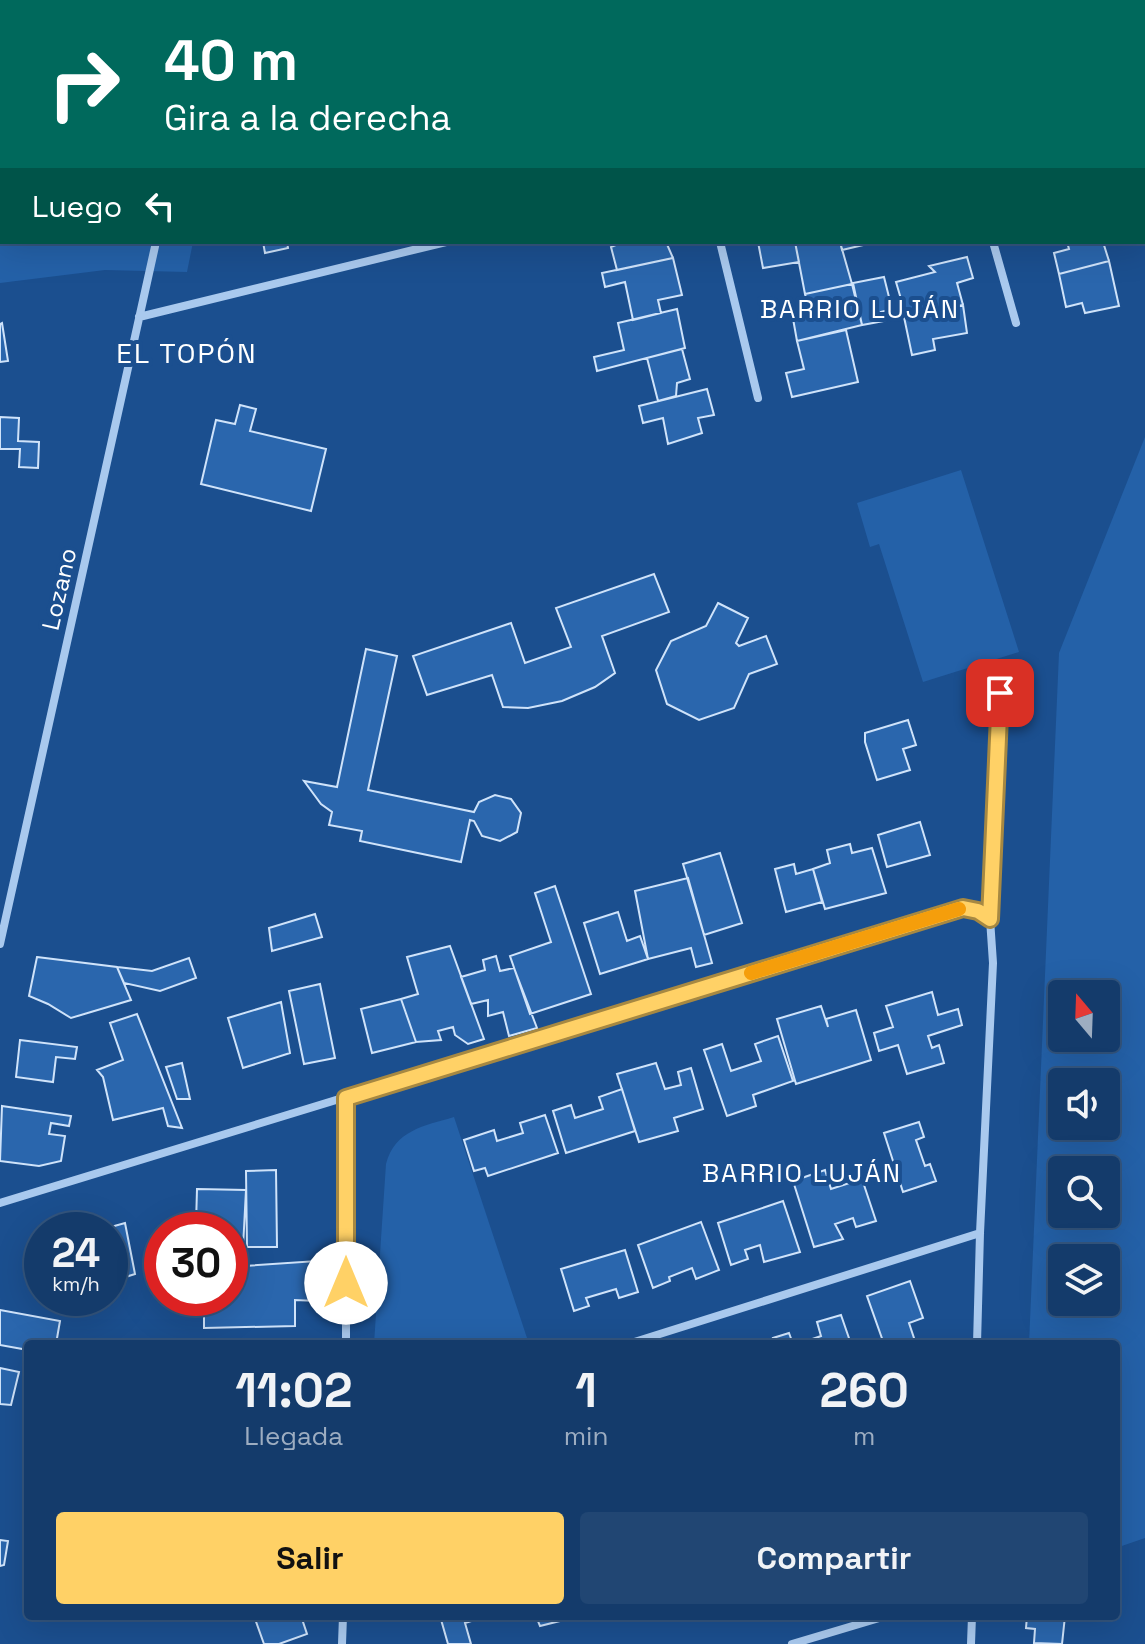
<!DOCTYPE html>
<html lang="es">
<head>
<meta charset="utf-8">
<style>
	body { margin:0; font-family:"Space Grotesk",sans-serif; background:#214673; color:#f1f3f6; height:100vh; display:flex; flex-direction:column; font-size:30px; white-space:nowrap }
	* { box-sizing:border-box; margin:0 }
	p { font-size:26px; color:#9dadc1 }
	.icon { flex:none; width:44px; height:44px; fill:none; stroke:currentColor; stroke-width:2; stroke-linecap:round; stroke-linejoin:round }
	.map { position:relative; flex:1; overflow:hidden }
	.details { position:absolute; left:24px; top:1340px; width:1096px; height:280px; display:flex; flex-direction:column; background:#143b6b; border-radius:8px; box-shadow:0 8px 32px #0002,0 0 0 2px #33557e }
	.details>* { flex:none }
	.banner { position:absolute; left:0px; top:0px; width:1146px; height:244px; box-shadow:0 8px 32px #0002,0 0 0 2px #33557e; background:#00695c; color:#fff; overflow:hidden }
	.needle { width:52px; rotate:341deg }
	.buttons { position:absolute; left:1048px; top:980px; display:grid; gap:16px }
	.buttons a { display:grid; place-items:center; width:72px; height:72px; border-radius:8px; background:#143b6b; box-shadow:0 8px 32px #0002,0 0 0 2px #33557e; font-size:40px }
	.speed { position:absolute; left:24px; top:1212px; display:flex; gap:16px; font-size:40px; font-weight:700; text-align:center }
	.speed>* { display:grid; place-content:center; width:104px; height:104px; border-radius:50%; background:#143b6b; box-shadow:0 8px 32px #0002,0 0 0 2px #33557e; line-height:1 }
	.speed small { font-size:20px; font-weight:400 }
	.speed .limit { border:12px solid #d22; background:#fff; color:#111 }
	.pin { position:absolute; display:grid; place-items:center; width:68px; height:68px; color:#fff; margin:-34px; border-radius:16px; box-shadow:0 4px 12px #0006 }
	.me { position:absolute; width:88px; margin:-44px; rotate:0deg; stroke-linejoin:round; filter:drop-shadow(0 0 6px #0008) }
	.turn { display:flex; align-items:center; gap:28px; height:168px; padding:0 32px; font-size:36px }
	.turn .icon { width:104px; height:104px; stroke-width:2.5 }
	.turn b { display:block; font-size:56px; line-height:68px }
	.then { display:flex; align-items:center; height:76px; padding:0 32px; background:#0003; gap:16px; font-size:30px }
	.eta { display:flex; justify-content:space-evenly; align-items:center; height:136px; text-align:center }
	.eta b { font-size:48px; font-weight:600; line-height:56px }
	.primary-button { display:flex; gap:16px; margin-top:auto; padding:16px 32px }
	.primary-button a { flex:1; height:92px; border-radius:8px; background:#ffd166; color:#111; font-size:32px; font-weight:600; line-height:92px; text-align:center }
	.primary-button a+a { background:#214673; color:#f1f3f6 }
	.map>svg:first-child { display:block }
	.green { fill:#2461a8; fill-rule:evenodd }
	.building { fill:#2a66ad; stroke:#cfe3fa; stroke-width:2 }
	.lines { fill:none; stroke-linecap:round; stroke-linejoin:round }
	.minor { stroke:#a9c9ee; stroke-width:8 }
	.route-casing { stroke:#a68842; stroke-width:20 }
	.route { stroke:#ffd166; stroke-width:14 }
	.slow { stroke:#f59e0b; stroke-width:14 }
	.labels { text-anchor:middle; dominant-baseline:central; stroke-width:8; stroke-linejoin:round; paint-order:stroke }
	.street-label { font-size:24px; fill:#fff; stroke:#1b4f8f }
	.neighbourhood-label { font-size:26px; letter-spacing:2px; fill:#fff; stroke:#1b4f8f }
	.quarter-label { font-size:28px; letter-spacing:2px; fill:#fff; stroke:#1b4f8f }
</style>
</head>
<body>
<div class="map">
<svg width="1145" height="1644" viewBox="0 0 1145 1644">
	<rect width="100%" height="100%" fill="#1b4f8f"/>
	<!-- green -->
	<path class="green" d="M 0,0 L 256,0 L 2,2 L 2,242 L 193,242 L 187,272 L 105,270 L 0,283 Z
		M 1145,437 L 1145,1538 L 1116,1548 L 1116,1344 L 1029,1344 L 1059,653 ZM 1062,994 L 1106,994 L 1106,1038 L 1062,1038 ZM 1062,1082 L 1106,1082 L 1106,1126 L 1062,1126 ZM 1062,1170 L 1106,1170 L 1106,1214 L 1062,1214 ZM 1062,1258 L 1106,1258 L 1106,1302 L 1062,1302 Z
		M 961,470 L 1019,652 L 923,682 L 879,544 L 870,547 L 857,503 Z
		M 454,1117 L 528,1341 L 517,1344 L 374,1344 L 386,1164 C 395,1130 424,1126 454,1117 Z"/>
	<!-- building -->
	<path class="building" d="M 539,0 L 589,0 L 590,2 L 539,2 Z
		M 263,242 L 287,242 L 288,248 L 265,253 Z
		M 623,242 L 666,242 L 673,258 L 617,270 L 611,247 Z
		M 758,242 L 795,242 L 799,262 L 763,268 Z
		M 795,242 L 840,242 L 852,284 L 805,294 Z
		M 840,242 L 876,242 L 842,250 Z
		M 1067,242 L 1103,242 L 1109,261 L 1059,274 L 1054,253 L 1069,249 Z
		M 967,257 L 973,278 L 957,283 L 963,305 L 906,316 L 896,282 L 935,272 L 929,266 Z
		M 673,258 L 682,295 L 658,300 L 661,313 L 633,320 L 625,282 L 605,287 L 602,273 Z
		M 1109,261 L 1119,306 L 1085,313 L 1082,303 L 1066,307 L 1059,274 Z
		M 884,277 L 892,309 L 881,312 L 884,321 L 862,325 L 853,283 Z
		M 852,284 L 862,325 L 797,341 L 792,313 L 809,309 L 805,294 Z
		M 963,305 L 967,333 L 933,339 L 935,350 L 912,355 L 904,317 Z
		M 677,309 L 685,348 L 597,371 L 594,357 L 624,350 L 618,323 Z
		M 2,323 L 8,361 L 0,362 L 0,324 Z
		M 846,330 L 858,382 L 792,397 L 786,373 L 804,369 L 797,341 Z
		M 682,349 L 690,379 L 677,383 L 676,396 L 658,401 L 647,358 Z
		M 707,389 L 714,415 L 698,418 L 702,433 L 668,444 L 663,418 L 643,423 L 639,406 Z
		M 240,405 L 256,409 L 250,431 L 326,449 L 311,511 L 201,484 L 216,420 L 235,424 Z
		M 0,417 L 19,418 L 18,441 L 39,442 L 38,468 L 19,467 L 20,449 L 0,449 Z
		M 654,574 L 669,612 L 602,636 L 615,673 L 595,687 L 562,701 L 528,708 L 503,707 L 492,675 L 427,695 L 413,656 L 511,623 L 525,663 L 571,647 L 556,608 Z
		M 718,603 L 748,618 L 736,643 L 739,646 L 766,636 L 777,664 L 749,674 L 734,708 L 699,720 L 667,704 L 656,670 L 671,641 L 706,626 Z
		M 366,649 L 397,656 L 368,790 L 474,812 L 479,802 L 495,795 L 511,799 L 521,813 L 517,832 L 500,841 L 482,836 L 474,821 L 470,820 L 461,862 L 360,841 L 362,831 L 329,825 L 332,812 L 321,804 L 304,781 L 337,787 Z
		M 908,720 L 916,745 L 903,749 L 910,770 L 877,780 L 865,742 L 865,733 Z
		M 920,822 L 930,855 L 887,867 L 878,835 Z
		M 850,844 L 852,853 L 872,848 L 886,893 L 825,909 L 813,869 L 830,863 L 827,850 Z
		M 720,853 L 742,923 L 704,935 L 683,864 Z
		M 794,864 L 796,874 L 813,869 L 822,902 L 786,912 L 775,869 Z
		M 688,878 L 712,963 L 696,967 L 691,948 L 648,959 L 635,891 Z
		M 555,886 L 591,994 L 530,1014 L 510,956 L 551,942 L 535,893 Z
		M 618,912 L 627,941 L 640,936 L 648,959 L 600,974 L 584,923 Z
		M 315,914 L 322,937 L 272,951 L 269,928 Z
		M 450,946 L 484,1039 L 468,1044 L 455,1035 L 453,1027 L 438,1031 L 441,1040 L 416,1042 L 401,999 L 418,994 L 407,957 Z
		M 496,956 L 500,971 L 514,968 L 537,1028 L 509,1036 L 503,1012 L 488,1016 L 488,1000 L 471,1004 L 461,977 L 485,970 L 483,960 Z
		M 37,957 L 117,967 L 131,1000 L 71,1018 L 48,1004 L 29,996 Z
		M 189,958 L 196,978 L 160,991 L 124,983 L 117,967 L 152,971 Z
		M 320,984 L 335,1058 L 304,1064 L 289,991 Z
		M 932,992 L 938,1015 L 958,1009 L 962,1025 L 928,1036 L 932,1048 L 939,1045 L 944,1063 L 907,1074 L 898,1045 L 879,1051 L 874,1033 L 893,1027 L 886,1006 Z
		M 401,999 L 416,1042 L 372,1053 L 361,1009 Z
		M 281,1002 L 290,1053 L 243,1068 L 228,1018 Z
		M 821,1006 L 828,1027 L 826,1019 L 856,1010 L 871,1060 L 796,1084 L 777,1019 Z
		M 137,1014 L 182,1128 L 168,1126 L 163,1108 L 113,1120 L 103,1077 L 97,1070 L 123,1060 L 110,1023 Z
		M 778,1036 L 793,1081 L 753,1095 L 756,1106 L 727,1116 L 704,1050 L 722,1044 L 731,1071 L 761,1061 L 755,1044 Z
		M 20,1040 L 77,1047 L 75,1059 L 56,1057 L 53,1082 L 16,1077 Z
		M 182,1063 L 190,1099 L 177,1099 L 166,1067 Z
		M 656,1063 L 665,1089 L 681,1085 L 678,1072 L 691,1068 L 703,1109 L 674,1118 L 678,1131 L 639,1142 L 617,1074 Z
		M 622,1089 L 635,1131 L 566,1153 L 553,1111 L 571,1105 L 575,1118 L 603,1109 L 599,1097 Z
		M 2,1106 L 71,1116 L 69,1126 L 51,1123 L 49,1134 L 65,1136 L 61,1161 L 39,1166 L 0,1161 Z
		M 545,1115 L 558,1153 L 488,1176 L 485,1168 L 474,1171 L 464,1140 L 494,1130 L 497,1141 L 523,1133 L 520,1123 Z
		M 919,1122 L 924,1137 L 916,1140 L 925,1166 L 930,1164 L 936,1181 L 903,1192 L 884,1133 Z
		M 276,1170 L 277,1247 L 247,1247 L 246,1171 Z
		M 825,1170 L 831,1189 L 862,1179 L 876,1221 L 856,1227 L 853,1218 L 835,1224 L 843,1239 L 814,1247 L 793,1181 Z
		M 197,1189 L 246,1190 L 242,1267 L 231,1267 L 231,1225 L 196,1224 Z
		M 783,1201 L 800,1252 L 764,1262 L 760,1245 L 745,1250 L 748,1259 L 731,1265 L 718,1223 Z
		M 701,1222 L 719,1270 L 696,1279 L 692,1268 L 669,1277 L 670,1281 L 653,1288 L 638,1245 Z
		M 125,1223 L 135,1274 L 110,1282 L 110,1230 L 100,1230 Z
		M 625,1250 L 638,1292 L 619,1298 L 616,1289 L 586,1298 L 589,1306 L 574,1311 L 561,1269 Z
		M 317,1261 L 317,1301 L 295,1300 L 295,1326 L 204,1328 L 204,1298 L 230,1298 L 230,1267 Z
		M 910,1281 L 923,1318 L 909,1323 L 916,1344 L 884,1344 L 867,1296 Z
		M 68,1298 L 99,1298 L 100,1303 L 72,1310 Z
		M 0,1310 L 60,1321 L 56,1344 L 28,1344 L 28,1350 L 0,1345 Z
		M 841,1315 L 851,1344 L 798,1344 L 821,1336 L 817,1322 Z
		M 789,1333 L 793,1344 L 775,1344 L 773,1338 Z
		M 0,1368 L 19,1372 L 11,1405 L 0,1404 Z
		M 0,1540 L 8,1541 L 4,1565 L 0,1566 Z
		M 254,1616 L 301,1616 L 307,1634 L 279,1644 L 264,1644 Z
		M 440,1616 L 478,1616 L 478,1619 L 465,1623 L 471,1644 L 448,1644 Z
		M 536,1616 L 580,1616 L 540,1626 Z
		M 1027,1616 L 1065,1616 L 1062,1644 L 1034,1643 L 1035,1629 L 1026,1628 Z"/>
	<g class="lines">
		<!-- minor -->
		<path class="minor" d="M 212,2 L 212,0
			M 1144,68 L 1145,68
			M 720,242 L 758,398
			M 993,242 L 1016,323
			M 139,317 L 446,242
			M 0,944 L 156,242
			M 0,1203 L 963,908 L 978,911 L 990,919
			M 346,1344 L 346,1098
			M 628,1344 L 980,1233
			M 977,1344 L 980,1233 L 993,963 L 990,919 L 1000,693
			M 342,1644 L 343,1616
			M 792,1644 L 886,1616
			M 971,1644 L 972,1616"/>
	</g>
	<g class="lines">
		<!-- route casing -->
		<g class="route-casing">
			<path id="route" d="M 346,1283 L 346,1098 L 963,908 L 978,911 L 990,919 L 1000,693"/>
		</g>
		<!-- route -->
		<use href="#route" class="route"/>
		<!-- slow -->
		<path class="slow" d="M 751,973 L 959,909"/>
	</g>
	<g class="labels">
		<!-- street labels -->
		<g class="street-label">
			<text transform="translate(59 589) rotate(-77)">Lozano</text>
		</g>
		<!-- neighbourhood labels -->
		<g class="neighbourhood-label">
			<text x="860" y="309">BARRIO LUJÁN</text>
			<text x="802" y="1173">BARRIO LUJÁN</text>
		</g>
		<!-- quarter labels -->
		<g class="quarter-label">
			<text x="187" y="353">EL TOPÓN</text>
		</g>
	</g>
</svg>
<div class="buttons">
<a><svg class="needle" viewBox="-14 -14 28 28"><path d="M0-13l5 13h-10z" fill="#e53935"/><path d="M0 13l5-13h-10z" fill="#9dadc1"/></svg></a>
<a><svg class="icon" aria-label="sound" viewBox="0 0 24 24"><path d="M4 9h4l5-4v14l-5-4H4zM17 9q2 3 0 6"/></svg></a>
<a><svg class="icon" aria-label="search" viewBox="0 0 24 24"><circle cx="10" cy="10" r="6"/><path d="M15 15l6 6"/></svg></a>
<a><svg class="icon" aria-label="layers" viewBox="0 0 24 24"><path d="M12 4l9 5-9 5-9-5zM3 14l9 5 9-5"/></svg></a>
</div>
<div class="speed"><div>24<small>km/h</small></div><div class="limit">30</div></div>
<div class="pin" style="left:1000px;top:693px;background:#d93025"><svg class="icon" aria-label="arrive" viewBox="0 0 24 24"><path d="M6 21V4h12l-3 4 3 4H6"/></svg></div>
<svg class="me" style="left:346px;top:1283px" viewBox="-20 -20 40 40"><circle r="19" fill="#fff"/><path d="M0-13L10 11 0 6-10 11z" fill="#ffd166"/></svg>
<div class="banner">
<div class="turn"><svg class="icon" aria-label="right" viewBox="0 0 24 24"><path d="M7 20v-9h11M14 6l5 5-5 5"/></svg><div><b>40 m</b>Gira a la derecha</div></div>
<div class="then">Luego<svg class="icon" aria-label="left" viewBox="0 0 24 24"><path d="M17 20v-9H6M10 6l-5 5 5 5"/></svg></div>
</div>
<section class="details">
<div class="eta">
<div><b>11:02</b><p>Llegada</p></div>
<div><b>1</b><p>min</p></div>
<div><b>260</b><p>m</p></div>
</div>
<div class="primary-button"><a>Salir</a><a>Compartir</a></div>
</section>
</div>
</body>
</html>
